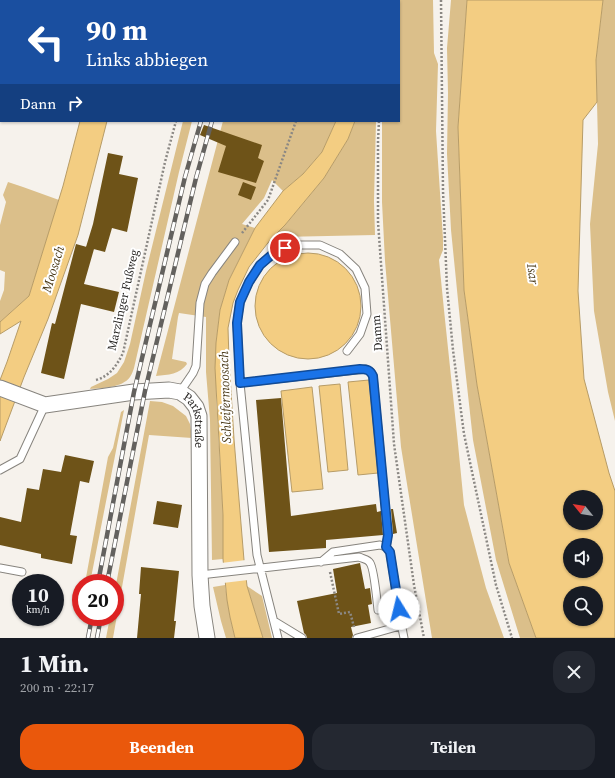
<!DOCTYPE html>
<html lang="de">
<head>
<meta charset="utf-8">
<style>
	body { margin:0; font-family:"Source Serif 4",serif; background:#242831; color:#f1f3f6; height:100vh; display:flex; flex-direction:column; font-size:15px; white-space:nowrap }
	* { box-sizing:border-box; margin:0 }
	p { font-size:13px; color:#9ea1a6 }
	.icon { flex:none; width:22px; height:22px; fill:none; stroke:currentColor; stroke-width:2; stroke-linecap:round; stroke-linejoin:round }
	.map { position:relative; height:638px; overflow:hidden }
	.drawer { display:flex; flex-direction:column; background:#171b24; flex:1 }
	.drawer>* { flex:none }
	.banner { position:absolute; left:0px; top:0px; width:400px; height:122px; box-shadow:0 1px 3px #0004; background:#1a4fa0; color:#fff; overflow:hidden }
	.needle { width:26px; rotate:300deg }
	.tools { position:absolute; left:563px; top:490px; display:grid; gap:8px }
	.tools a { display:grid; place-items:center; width:40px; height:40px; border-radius:50%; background:#171b24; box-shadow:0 1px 3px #0004; font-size:20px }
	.speed { position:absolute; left:12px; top:574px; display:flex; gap:8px; font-size:20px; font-weight:700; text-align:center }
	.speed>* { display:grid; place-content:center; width:52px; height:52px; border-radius:50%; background:#171b24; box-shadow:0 1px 3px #0004; line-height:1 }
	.speed small { font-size:10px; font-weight:400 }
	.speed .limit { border:6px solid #d22; background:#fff; color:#111 }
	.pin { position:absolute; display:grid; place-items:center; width:34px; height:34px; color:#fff; margin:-17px; border:2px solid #fff; border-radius:50%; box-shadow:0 1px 4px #0007 }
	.me { position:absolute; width:44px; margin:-22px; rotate:351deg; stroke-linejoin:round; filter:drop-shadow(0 0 3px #0008) }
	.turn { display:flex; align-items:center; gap:14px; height:84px; padding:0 20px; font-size:18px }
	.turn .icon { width:52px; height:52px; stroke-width:2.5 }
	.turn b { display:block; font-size:28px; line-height:34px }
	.then { display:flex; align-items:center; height:38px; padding:0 20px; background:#0003; gap:8px; font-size:15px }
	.round { display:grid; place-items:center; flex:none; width:42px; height:42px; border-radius:16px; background:#242831 }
	.summary { display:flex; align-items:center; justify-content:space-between; height:68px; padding:0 20px }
	h1 { font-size:24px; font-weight:700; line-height:30px }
	.action { display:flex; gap:8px; margin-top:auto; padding:8px 20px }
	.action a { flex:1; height:46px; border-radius:16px; background:#ea580c; color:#fff; font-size:16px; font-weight:700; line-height:46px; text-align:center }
	.action a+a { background:#242831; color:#f1f3f6 }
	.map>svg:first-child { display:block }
	.green { fill:#dbbf8a }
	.water { fill:#f3cd82; stroke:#b79c67; fill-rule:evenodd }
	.pier { fill:#f6f2ec }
	.building { fill:#6e5318 }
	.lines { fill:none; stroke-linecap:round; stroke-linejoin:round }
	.lane-casing { stroke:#87847e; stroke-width:9 }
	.street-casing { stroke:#87847e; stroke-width:17 }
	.path { stroke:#8b8884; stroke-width:2.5; stroke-dasharray:2 2; stroke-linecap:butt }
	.lane { stroke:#fff; stroke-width:7 }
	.street { stroke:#fff; stroke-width:15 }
	.rail-casing { stroke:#63615e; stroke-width:4.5 }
	.rail { stroke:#fff; stroke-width:3; stroke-dasharray:9; stroke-linecap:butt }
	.route-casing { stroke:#114b97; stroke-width:10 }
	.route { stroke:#1a73e8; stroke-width:7 }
	.labels { text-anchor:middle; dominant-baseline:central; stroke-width:4; stroke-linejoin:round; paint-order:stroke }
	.street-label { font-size:12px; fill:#2b2927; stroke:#fff }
	.water-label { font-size:13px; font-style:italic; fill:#4d3d1c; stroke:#fff }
</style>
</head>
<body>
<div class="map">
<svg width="615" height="638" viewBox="0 0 615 638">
	<rect width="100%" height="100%" fill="#f6f2ec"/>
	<!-- green -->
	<path class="green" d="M 391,0 L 433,0 L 434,53 L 438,64 L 436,131 L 443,239 L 443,250 L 439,260 L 444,310 L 457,434 L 464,505 L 486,588 L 504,638 L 432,638 L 401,447 L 385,261 L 382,202 L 382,121 L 399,121 L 399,1 L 391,1 Z
		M 451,0 L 467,0 L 458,127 L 464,290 L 477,385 L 509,563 L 536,638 L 520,638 L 496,560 L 473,440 L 463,350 L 451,230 L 447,154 L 448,93 L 447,48 Z
		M 603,0 L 615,0 L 615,421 L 608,392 L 594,311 L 590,224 L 598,144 L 596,60 Z
		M 183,121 L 192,121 L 179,172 L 134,368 C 133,371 132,374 130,377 C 122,388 102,388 90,389 L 91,387 L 108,379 L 117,373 L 124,362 L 130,344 L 146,271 Z
		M 223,121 L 336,121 L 322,152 L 303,174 L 283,191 L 272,180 L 264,198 L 242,224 L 255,228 L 229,280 L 220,310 L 216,343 L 216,396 L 223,515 L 223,559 L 212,560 L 210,420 L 206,372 L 206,317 L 179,313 L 178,317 L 172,359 L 186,362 L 187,364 C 180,374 168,375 156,376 Z
		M 355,121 L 376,121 L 374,201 L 375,235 L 280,237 L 271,239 L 285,225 L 324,178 L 348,139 Z
		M 8,182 L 23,187 L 59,200 L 29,296 L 0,322 L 0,301 L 4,290 L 5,272 L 0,270 L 0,225 L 6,202 L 3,195 Z
		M 150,401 L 162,402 L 173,406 L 186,416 L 190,424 L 192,438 L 149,435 L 113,638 L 106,638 L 110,617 L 115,617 L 115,590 Z
		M 124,410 L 90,583 L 85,583 L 108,457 L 113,448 L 121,412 Z
		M 225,585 L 230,617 L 235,638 L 226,638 L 221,621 L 213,587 Z
		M 247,586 L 262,596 L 272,638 L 263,638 Z"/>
	<!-- water -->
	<path class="water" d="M 467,0 L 603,0 L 596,60 L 597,102 L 583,120 L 578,291 L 584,379 L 609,473 L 615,491 L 615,638 L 536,638 L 509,563 L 477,385 L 464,290 L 458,127 ZM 570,497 L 596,497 L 596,523 L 570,523 ZM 570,545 L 596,545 L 596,571 L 570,571 ZM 570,593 L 596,593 L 596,619 L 570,619 Z
		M 80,121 L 107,121 L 78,235 L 48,319 L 24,377 L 0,441 L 0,380 L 7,362 L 21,321 L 0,334 L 0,322 L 29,296 L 63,186 Z
		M 336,121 L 355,121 L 348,139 L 324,178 L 285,225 L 271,239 L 249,267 L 238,290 L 233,303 L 228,328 L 229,360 L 234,439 L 244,560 L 247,586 L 263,638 L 235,638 L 230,617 L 227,600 L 223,559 L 223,515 L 215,368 L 216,343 L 220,310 L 229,280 L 255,228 L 283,191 L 303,174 L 322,152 Z
		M255 306a53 53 0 1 1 106 0a53 53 0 1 1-106 0Z
		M 369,380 L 378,473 L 358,475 L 348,382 Z
		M 340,384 L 348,470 L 328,472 L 319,386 Z
		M 312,387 L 323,489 L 292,492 L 281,391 Z"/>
	<!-- pier -->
	<path class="pier" d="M 246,560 L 248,580 L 223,583 L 221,563 Z"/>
	<!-- building -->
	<path class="building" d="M 204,125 L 262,145 L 258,158 L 264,161 L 256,183 L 218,172 L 226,146 L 200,135 Z
		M 108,153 L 123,156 L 119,174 L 138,178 L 127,232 L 112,228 L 105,252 L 86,247 L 93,224 Z
		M 243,182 L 256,187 L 251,200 L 238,195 Z
		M 76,244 L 94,249 L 84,284 L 119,292 L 114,312 L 81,304 L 64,379 L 41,373 L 52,323 L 55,324 Z
		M 281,398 L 291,516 L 376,504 L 377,512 L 381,511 L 383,535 L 326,540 L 326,548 L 269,552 L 256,400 Z
		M 65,455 L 94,461 L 89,483 L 80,481 L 70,535 L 77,536 L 72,564 L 41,558 L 41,554 L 0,545 L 0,517 L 21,522 L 27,488 L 39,490 L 43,469 L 61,472 Z
		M 157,501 L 182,505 L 178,528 L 153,524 Z
		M 391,509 L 393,509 L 397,533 L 393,534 Z
		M 360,563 L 365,589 L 370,588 L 372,604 L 368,605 L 371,623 L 351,627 L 353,635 L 352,638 L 307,638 L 306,635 L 304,633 L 297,601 L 337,593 L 333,569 Z
		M 141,567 L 179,571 L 174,621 L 176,621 L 174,638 L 137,638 L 141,594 L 139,594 Z"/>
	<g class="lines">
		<!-- lane casing -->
		<g class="lane-casing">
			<path id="lane" d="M 240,383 L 237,323 L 240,302 L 249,282 L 260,265 L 275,252 L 295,245 L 320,245 L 340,254 L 356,269 L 365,288 L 367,314 L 360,334 L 347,351
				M 180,392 L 193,373 L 196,366 L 200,303 L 205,284 L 212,273 L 235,242
				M 0,470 L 20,459 L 45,405
				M 321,562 L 333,552 L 380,545 L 386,547
				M 0,568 L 22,572
				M 200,575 L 359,557 C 363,559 368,559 370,563 C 374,568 377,601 378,610
				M 274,621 L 302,638
				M 401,623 L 404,638
				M 278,638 L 257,555 L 240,383 L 366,369 L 371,372 L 373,376 L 388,535 L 386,547 L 390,552 L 401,623 L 400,626 L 357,638"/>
		</g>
		<!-- street casing -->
		<g class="street-casing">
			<g id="street">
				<path id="s1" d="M 0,388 L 45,405 L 134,392 L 169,390 L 180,392 L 189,398 L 196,407 L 199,416 L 200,575 L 202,606 L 207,638"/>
			</g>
		</g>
		<!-- path -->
		<path class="path" d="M 331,0 L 331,1
			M 441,0 L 443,191 L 447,288 L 453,350 L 464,434 L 496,585 L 512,638
			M 209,1 L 209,0
			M 338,1 L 368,0
			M 385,1 L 385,0
			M 379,121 L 378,141 L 378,222 L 394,444 L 414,585 L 424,638
			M 242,233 L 268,200 L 296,121
			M 96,380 C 110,376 117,365 123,353 L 165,162 L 176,121
			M 330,572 L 339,614 L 350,612 L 354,627"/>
		<!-- lane -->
		<use href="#lane" class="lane"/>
		<!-- street -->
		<use href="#street" class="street"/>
		<!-- rail casing -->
		<g class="rail-casing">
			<path id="rail" d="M 233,1 L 233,0
				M 244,1 L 245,0
				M 98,583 L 134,392 L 185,177 L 201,121
				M 107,583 L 145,391 L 196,178 L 212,121
				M 88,638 L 92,617
				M 97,638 L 101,617"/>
		</g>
		<!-- rail -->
		<use href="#rail" class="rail"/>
	</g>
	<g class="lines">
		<!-- route casing -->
		<g class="route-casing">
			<path id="route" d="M 285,248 L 275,252 L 260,265 L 249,282 L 240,302 L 237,323 L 240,383 L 360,369 C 367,369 370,370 373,376 L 388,535 L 386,547 L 390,552 L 399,609"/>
		</g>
		<!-- route -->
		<use href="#route" class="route"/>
	</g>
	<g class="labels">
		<!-- street labels -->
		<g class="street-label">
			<text transform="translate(123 300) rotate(-77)">Marzlinger Fußweg</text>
			<text transform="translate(377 333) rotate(-94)">Damm</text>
			<text stroke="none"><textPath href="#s1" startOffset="219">Parkstraße</textPath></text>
		</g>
		<!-- water labels -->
		<g class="water-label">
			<text transform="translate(53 269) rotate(-73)">Moosach</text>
			<text transform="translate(533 274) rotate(82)">Isar</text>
			<text transform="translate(225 397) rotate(-92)">Schleifermoosach</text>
		</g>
	</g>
</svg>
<div class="tools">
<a><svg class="needle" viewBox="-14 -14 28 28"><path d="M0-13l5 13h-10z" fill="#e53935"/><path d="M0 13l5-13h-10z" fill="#9ea1a6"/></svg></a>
<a><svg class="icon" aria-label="sound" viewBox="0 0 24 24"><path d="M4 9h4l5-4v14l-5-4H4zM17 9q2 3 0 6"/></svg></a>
<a><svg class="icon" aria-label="search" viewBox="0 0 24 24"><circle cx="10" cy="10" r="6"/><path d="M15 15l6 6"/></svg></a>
</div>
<div class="speed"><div>10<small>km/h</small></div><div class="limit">20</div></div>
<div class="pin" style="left:285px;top:248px;background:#d93025"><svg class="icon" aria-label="arrive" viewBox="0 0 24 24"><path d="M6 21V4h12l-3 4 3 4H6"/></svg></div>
<svg class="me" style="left:399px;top:609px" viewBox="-20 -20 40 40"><circle r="19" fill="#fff"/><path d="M0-13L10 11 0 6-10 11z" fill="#1a73e8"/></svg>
<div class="banner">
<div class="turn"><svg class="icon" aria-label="left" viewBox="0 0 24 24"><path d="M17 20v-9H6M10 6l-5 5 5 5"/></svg><div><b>90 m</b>Links abbiegen</div></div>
<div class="then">Dann<svg class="icon" aria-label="right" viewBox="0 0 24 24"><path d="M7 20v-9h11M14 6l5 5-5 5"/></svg></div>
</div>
</div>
<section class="drawer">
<div class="summary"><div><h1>1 Min.</h1><p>200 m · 22:17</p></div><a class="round"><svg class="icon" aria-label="close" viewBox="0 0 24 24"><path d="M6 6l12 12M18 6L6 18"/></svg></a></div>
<div class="action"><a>Beenden</a><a>Teilen</a></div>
</section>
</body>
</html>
